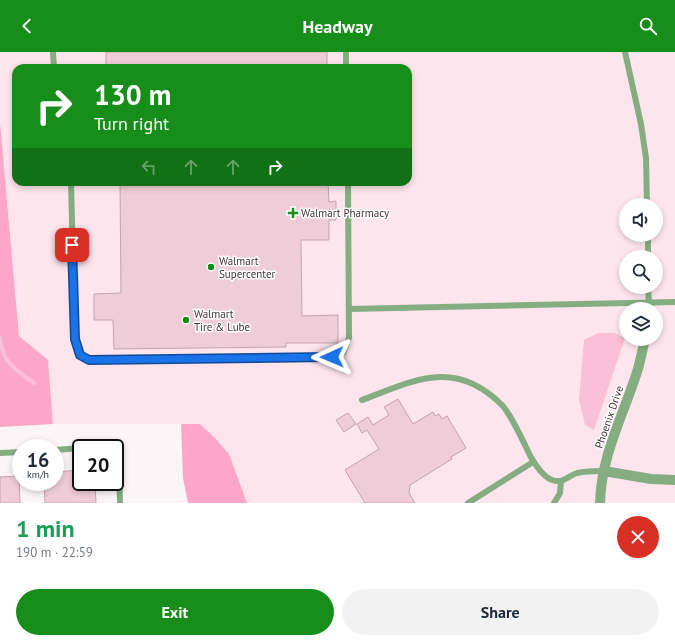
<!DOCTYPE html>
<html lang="en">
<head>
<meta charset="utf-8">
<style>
	body { margin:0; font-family:"PT Sans",sans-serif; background:#f2f2f3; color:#1f2937; height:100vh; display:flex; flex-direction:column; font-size:15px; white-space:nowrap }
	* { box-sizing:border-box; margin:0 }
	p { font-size:13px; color:#747a83 }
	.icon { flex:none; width:22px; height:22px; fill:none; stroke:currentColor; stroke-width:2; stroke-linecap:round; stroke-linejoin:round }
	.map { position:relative; height:451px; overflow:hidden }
	.side { display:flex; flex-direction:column; background:#fff; flex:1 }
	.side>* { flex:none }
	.top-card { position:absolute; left:12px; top:12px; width:400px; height:122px; border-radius:12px; box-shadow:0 2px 6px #0003; background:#178e19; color:#fff; overflow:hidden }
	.controls { position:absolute; left:619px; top:146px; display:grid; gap:8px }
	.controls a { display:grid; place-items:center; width:44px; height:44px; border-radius:50%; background:#fff; box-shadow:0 2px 6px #0003; font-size:20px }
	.speed { position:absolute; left:12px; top:387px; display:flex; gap:8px; font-size:20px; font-weight:700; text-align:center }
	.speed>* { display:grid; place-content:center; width:52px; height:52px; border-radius:50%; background:#fff; box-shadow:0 2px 6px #0003; line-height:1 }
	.speed small { font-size:10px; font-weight:400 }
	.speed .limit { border:2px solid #111; border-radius:6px; background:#fff; color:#111 }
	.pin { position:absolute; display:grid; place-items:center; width:34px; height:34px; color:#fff; margin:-17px; border-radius:8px; box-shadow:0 2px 6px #0006 }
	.me { position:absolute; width:44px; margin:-22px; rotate:269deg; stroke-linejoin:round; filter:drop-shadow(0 0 3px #0008) }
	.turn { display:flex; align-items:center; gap:14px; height:84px; padding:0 16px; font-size:18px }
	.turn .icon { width:52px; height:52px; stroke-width:2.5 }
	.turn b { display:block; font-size:28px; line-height:34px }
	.lanes { display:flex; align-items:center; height:38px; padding:0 16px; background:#0003; justify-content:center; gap:20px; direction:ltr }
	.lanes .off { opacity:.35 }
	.round { display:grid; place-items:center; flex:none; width:42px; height:42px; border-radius:21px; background:#f2f2f3 }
	.overview { display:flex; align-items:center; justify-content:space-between; height:68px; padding:0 16px }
	h1 { font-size:24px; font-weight:700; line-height:30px; color:#1e9e55 }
	.button { display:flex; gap:8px; margin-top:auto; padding:8px 16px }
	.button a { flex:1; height:46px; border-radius:24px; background:#178e19; color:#fff; font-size:16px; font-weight:700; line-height:46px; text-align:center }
	.button a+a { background:#f2f2f3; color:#1f2937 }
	header { display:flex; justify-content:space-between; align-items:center; height:52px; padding:0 16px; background:#178e19; color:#fff; font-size:18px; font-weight:700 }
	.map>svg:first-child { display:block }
	.built { fill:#fee4ed; fill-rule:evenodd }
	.green { fill:#fca7c7 }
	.water { fill:#fac0d5 }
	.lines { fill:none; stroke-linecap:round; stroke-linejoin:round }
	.stream { stroke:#fac0d5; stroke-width:4 }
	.building { fill:#eeccd8; stroke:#c4a3ae }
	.lane { stroke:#84ae81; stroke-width:6 }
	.street { stroke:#84ae81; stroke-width:10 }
	.route-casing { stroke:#114b97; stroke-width:10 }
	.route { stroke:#1a73e8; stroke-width:7 }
	.poi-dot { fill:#178e19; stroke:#fff; stroke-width:1.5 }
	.labels { text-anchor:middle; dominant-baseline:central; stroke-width:3; stroke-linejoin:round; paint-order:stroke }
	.poi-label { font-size:11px; fill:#413439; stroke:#fff; text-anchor:start }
	.street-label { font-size:11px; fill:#413439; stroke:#fff }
</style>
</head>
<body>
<header><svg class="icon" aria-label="back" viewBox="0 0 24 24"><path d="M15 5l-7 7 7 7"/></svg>Headway<svg class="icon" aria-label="search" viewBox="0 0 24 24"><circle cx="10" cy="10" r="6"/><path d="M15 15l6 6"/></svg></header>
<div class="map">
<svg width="675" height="451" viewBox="0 0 675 451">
	<rect width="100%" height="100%" fill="#fcf5f7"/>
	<!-- built -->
	<path class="built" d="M 0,0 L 675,0 L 675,451 L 247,451 L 242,439 L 200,372 L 53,372 L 48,308 L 19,285 L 0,70 ZM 16,16 L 408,16 L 408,130 L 16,130 ZM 626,153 L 656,153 L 656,183 L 626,183 ZM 626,205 L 656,205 L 656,235 L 626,235 ZM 626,257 L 656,257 L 656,287 L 626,287 Z"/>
	<!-- green -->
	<path class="green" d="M 0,70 L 19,284 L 48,308 L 53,372 L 0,375 Z
		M 181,372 L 200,372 L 216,387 L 229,402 L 247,451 L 188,451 L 183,426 Z"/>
	<!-- water -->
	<path class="water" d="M 598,281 L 614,281 L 625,286 L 594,378 L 585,373 L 579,348 L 584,288 Z"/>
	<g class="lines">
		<!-- stream -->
		<path class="stream" d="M 0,286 C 3,312 15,317 34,331"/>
	</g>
	<!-- building -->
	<path class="building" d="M 106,0 L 327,0 L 327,16 L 106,16 Z
		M 120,130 L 328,130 L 329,150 L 336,149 L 336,168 L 329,168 L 329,188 L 301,188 L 302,264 L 338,263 L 338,291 L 286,291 L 286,295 L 114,297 L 113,268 L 94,268 L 94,242 L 121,241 Z
		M 398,347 L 413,372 L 433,360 L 435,364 L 439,362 L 442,367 L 447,364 L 466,396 L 451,405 L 452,407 L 410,433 L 409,441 L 415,451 L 365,451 L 345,418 L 379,397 L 367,378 L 362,381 L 357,372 L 368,365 L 373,373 L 389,363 L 384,355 Z
		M 348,361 L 356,372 L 344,380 L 336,368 Z
		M 81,418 L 81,430 L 95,430 L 96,451 L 45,451 L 44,430 L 55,430 L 55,420 Z
		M 19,424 L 20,451 L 0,451 L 0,425 Z"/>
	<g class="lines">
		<!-- lane -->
		<path class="lane" d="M 53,0 L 54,16
			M 346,0 L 346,16
			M 625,0 L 641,72 L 646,106 L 647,153
			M 71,130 L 75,287 L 80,303 L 89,308 L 332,305 L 343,301 L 349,286 L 348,130
			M 648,183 L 648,205
			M 648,235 L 649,251
			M 349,257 L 675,250
			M 362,348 C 415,328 455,306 502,353 C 511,363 520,383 526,395 C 530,405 541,424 552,428 C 564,432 567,424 577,421 C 586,419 595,419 604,419
			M 91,396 L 104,396
			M 55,398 L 81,396
			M 0,401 L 21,400
			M 115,404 L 119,412 L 120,451
			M 468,451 L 533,410
			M 554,451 L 560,441 L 561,429"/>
		<!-- street -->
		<path class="street" d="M 649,251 L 649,257
			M 604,419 L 651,427 L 675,428
			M 600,451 C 601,405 622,366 636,323 C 640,312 642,299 645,287"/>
	</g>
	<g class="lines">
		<!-- route casing -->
		<g class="route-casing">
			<path id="route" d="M 72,193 L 75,287 L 80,303 L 89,308 L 332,305"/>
		</g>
		<!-- route -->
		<use href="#route" class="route"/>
	</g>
	<!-- markers -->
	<g class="poi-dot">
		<path d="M291 155h4v4h4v4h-4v4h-4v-4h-4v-4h4z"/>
		<circle cx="211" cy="215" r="4"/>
		<circle cx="186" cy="268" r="4"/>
	</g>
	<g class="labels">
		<!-- poi labels -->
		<g class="poi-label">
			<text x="301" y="161">Walmart Pharmacy</text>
			<text x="219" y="209">Walmart<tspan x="219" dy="13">Supercenter</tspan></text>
			<text x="194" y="262">Walmart<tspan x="194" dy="13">Tire &amp; Lube</tspan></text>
		</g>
		<!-- street labels -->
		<g class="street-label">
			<text transform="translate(609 365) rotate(-71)">Phoenix Drive</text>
		</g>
	</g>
</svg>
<div class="controls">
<a><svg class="icon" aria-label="sound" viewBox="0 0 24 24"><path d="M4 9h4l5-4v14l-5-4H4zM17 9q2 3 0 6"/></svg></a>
<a><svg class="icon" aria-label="search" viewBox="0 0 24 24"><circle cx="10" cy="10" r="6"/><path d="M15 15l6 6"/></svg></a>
<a><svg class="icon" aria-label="layers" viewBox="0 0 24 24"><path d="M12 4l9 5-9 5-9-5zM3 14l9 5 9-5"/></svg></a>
</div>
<div class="speed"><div>16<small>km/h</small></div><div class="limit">20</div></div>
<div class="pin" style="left:72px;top:193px;background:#d93025"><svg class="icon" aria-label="arrive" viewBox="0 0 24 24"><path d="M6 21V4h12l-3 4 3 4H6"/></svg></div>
<svg class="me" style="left:332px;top:305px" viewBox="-20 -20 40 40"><path d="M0-17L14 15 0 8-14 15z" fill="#1a73e8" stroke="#fff" stroke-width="4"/></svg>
<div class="top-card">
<div class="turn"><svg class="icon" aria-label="right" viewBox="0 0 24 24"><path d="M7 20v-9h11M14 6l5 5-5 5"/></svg><div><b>130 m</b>Turn right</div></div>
<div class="lanes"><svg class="icon off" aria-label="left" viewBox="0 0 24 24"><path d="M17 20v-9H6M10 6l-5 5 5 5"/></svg><svg class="icon off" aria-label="ahead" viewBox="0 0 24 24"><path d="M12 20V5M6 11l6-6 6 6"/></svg><svg class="icon off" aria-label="ahead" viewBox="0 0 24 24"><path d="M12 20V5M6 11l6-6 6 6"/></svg><svg class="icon" aria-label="right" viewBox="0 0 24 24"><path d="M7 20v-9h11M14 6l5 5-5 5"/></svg></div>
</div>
</div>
<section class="side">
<div class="overview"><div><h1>1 min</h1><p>190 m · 22:59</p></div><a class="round" style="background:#d93025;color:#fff"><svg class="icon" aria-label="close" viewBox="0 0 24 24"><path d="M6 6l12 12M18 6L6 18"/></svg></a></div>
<div class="button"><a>Exit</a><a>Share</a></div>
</section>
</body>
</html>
